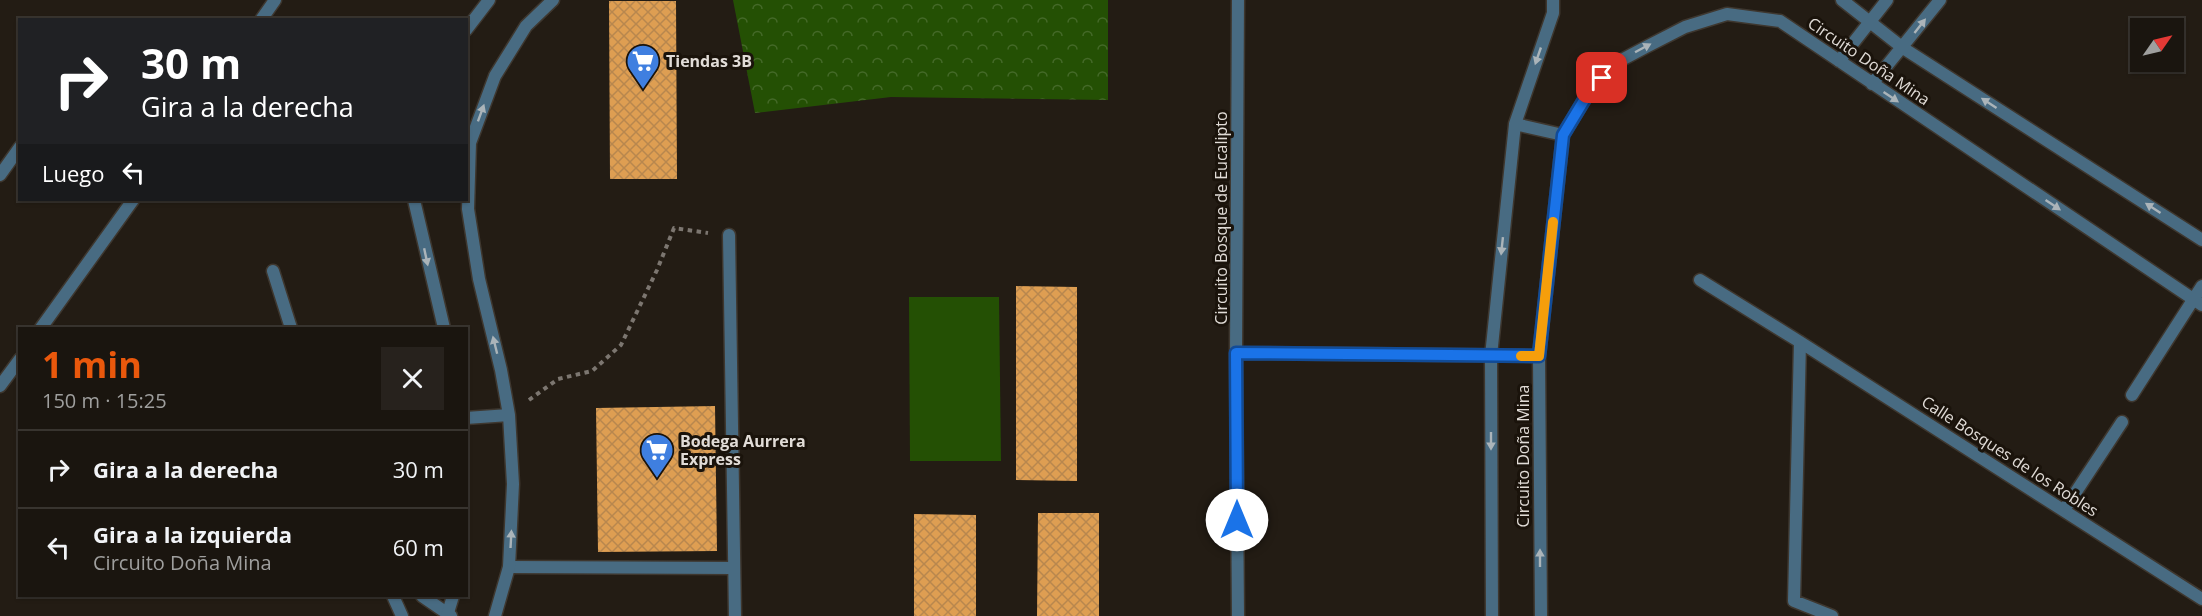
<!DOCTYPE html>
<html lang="es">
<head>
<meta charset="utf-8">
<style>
	body { margin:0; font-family:"Open Sans",sans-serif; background:#27221d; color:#f1f3f6; height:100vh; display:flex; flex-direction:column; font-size:22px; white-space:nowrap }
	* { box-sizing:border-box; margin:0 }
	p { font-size:20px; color:#9f9f9e }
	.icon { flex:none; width:33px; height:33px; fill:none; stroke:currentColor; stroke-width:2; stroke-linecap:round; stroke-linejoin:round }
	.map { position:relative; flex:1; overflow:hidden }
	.drawer { position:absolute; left:18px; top:327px; width:450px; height:270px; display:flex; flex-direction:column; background:#1a150f; border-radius:0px; box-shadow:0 2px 4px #0004,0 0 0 2px #38342f }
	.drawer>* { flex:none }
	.hud { position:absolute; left:18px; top:18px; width:450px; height:183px; border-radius:0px; box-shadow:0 2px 4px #0004,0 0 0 2px #38342f; background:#202124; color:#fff; overflow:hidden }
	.needle { width:39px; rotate:56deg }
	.fabs { position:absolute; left:2130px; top:18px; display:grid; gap:12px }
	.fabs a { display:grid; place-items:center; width:54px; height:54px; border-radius:0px; background:#1a150f; box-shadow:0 2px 4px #0004,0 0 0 2px #38342f; font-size:30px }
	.pin { position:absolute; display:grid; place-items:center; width:51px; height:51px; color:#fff; margin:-26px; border-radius:12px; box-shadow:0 3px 9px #0006 }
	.me { position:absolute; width:66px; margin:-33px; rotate:0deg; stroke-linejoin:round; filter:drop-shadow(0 0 4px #0008) }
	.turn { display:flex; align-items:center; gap:21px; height:126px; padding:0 24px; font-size:27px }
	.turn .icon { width:78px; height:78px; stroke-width:2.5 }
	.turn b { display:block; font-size:42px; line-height:51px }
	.then { display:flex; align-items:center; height:57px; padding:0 24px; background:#0003; gap:12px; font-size:22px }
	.round { display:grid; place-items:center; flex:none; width:63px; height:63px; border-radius:0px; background:#27221d }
	.summary { display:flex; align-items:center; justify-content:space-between; height:102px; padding:0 24px }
	h1 { font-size:36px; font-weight:700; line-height:45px; color:#ea580c }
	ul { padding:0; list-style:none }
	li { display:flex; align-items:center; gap:18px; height:78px; padding:0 24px; border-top:2px solid #38342f }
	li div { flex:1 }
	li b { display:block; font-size:22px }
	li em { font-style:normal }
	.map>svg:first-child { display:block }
	.park { fill:url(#park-crowns) }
	.pitch { fill:#245004 }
	.building { fill:url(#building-cross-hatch) }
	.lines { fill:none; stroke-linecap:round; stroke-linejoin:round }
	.service-casing { stroke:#3e372f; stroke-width:15 }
	.minor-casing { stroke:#3e372f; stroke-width:15 }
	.tertiary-casing { stroke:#3e372f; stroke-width:15 }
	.path { stroke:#7c7670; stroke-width:4; stroke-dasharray:4.5 4.5; stroke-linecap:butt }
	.service { stroke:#486b82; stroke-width:12 }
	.minor { stroke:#486b82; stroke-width:12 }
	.tertiary { stroke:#486b82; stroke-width:12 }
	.oneway { fill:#abb4b9 }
	.route-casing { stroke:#114b97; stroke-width:15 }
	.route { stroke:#1a73e8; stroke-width:10 }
	.slow { stroke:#f59e0b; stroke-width:10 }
	.labels { text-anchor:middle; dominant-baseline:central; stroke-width:6; stroke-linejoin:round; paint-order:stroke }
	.poi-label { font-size:16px; font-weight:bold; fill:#e1dcd7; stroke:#1a130b; text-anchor:start }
	.street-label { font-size:16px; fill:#e1dcd7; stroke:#1a130b }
</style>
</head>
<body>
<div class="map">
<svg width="2202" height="616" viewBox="0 0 2202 616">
	<defs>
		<pattern id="park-crowns" width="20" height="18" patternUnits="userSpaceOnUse" patternTransform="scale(1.5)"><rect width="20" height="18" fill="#245004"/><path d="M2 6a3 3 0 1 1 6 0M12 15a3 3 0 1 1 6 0" fill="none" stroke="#446928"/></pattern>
		<pattern id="building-cross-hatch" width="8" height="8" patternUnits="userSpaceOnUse" patternTransform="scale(1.5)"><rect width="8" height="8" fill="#de9e52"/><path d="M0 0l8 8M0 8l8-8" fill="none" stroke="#b8874e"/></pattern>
	</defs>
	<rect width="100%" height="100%" fill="#231c14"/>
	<!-- park -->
	<path class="park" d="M 733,0 L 1108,0 L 1108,100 L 891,97 L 755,113 Z"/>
	<!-- pitch -->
	<path class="pitch" d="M 909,297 L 999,297 L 1001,461 L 910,461 Z"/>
	<!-- building -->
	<path class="building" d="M 609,1 L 676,1 L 677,179 L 610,179 Z
		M 1016,286 L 1077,287 L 1077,481 L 1016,480 Z
		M 715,406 L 717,551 L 598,552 L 596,408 Z
		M 1038,513 L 1099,513 L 1099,616 L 1037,616 Z
		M 914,514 L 976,515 L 976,616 L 914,616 Z"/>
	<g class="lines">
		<!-- service casing -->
		<g class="service-casing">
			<path id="service" d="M 729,235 L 735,616
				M 509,567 L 734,568"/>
		</g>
		<!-- minor casing -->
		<g class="minor-casing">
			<path id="minor" d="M 1842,0 L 1903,48 L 2202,240
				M 261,20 L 275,0
				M 1839,61 L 1887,0
				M 1872,84 L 1940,0
				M 1515,124 L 1563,135
				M 0,175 L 20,147
				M 273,271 L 291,328
				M 1700,280 L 1800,342 L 2202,599
				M 41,328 L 133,200
				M 1800,342 L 1794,601 L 1832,616
				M 1236,353 L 1539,356
				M 0,386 L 20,359
				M 2132,395 L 2202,286
				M 2064,510 L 2122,422
				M 393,596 L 402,616
				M 422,596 L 451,616
				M 1238,616 L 1236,353 L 1238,0
				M 1492,616 L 1491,356 L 1515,124 L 1553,13 L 1553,0
				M 1541,616 L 1539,356 L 1563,135 L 1589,92 L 1614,64 L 1646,47 L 1685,27 L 1727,14 L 1780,21 L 2202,305"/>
		</g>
		<!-- tertiary casing -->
		<g class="tertiary-casing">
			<path id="tertiary" d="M 466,30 L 489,0
				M 414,200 L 444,328
				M 466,418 L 509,415
				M 447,616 L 453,596
				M 495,616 L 509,567 L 513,484 L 509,415 L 501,370 L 479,279 L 468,209 L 470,143 L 495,76 L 526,26 L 553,0"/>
		</g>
		<!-- path -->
		<path class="path" d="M 529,400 L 558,379 L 592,371 L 621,345 L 657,270 L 674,228 L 708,233"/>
		<!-- service -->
		<use href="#service" class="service"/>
		<!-- minor -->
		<use href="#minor" class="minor"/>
		<!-- tertiary -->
		<use href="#tertiary" class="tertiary"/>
	</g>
	<!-- one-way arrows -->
	<defs><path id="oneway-solid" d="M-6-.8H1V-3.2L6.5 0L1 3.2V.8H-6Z" transform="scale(1.5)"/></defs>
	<g class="oneway">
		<use href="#oneway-solid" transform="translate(1920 26) rotate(-52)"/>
		<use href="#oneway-solid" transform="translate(1643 48) rotate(-28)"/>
		<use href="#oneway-solid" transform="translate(1538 56) rotate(109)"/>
		<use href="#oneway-solid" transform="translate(1891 97) rotate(34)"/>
		<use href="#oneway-solid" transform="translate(1989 103) rotate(-147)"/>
		<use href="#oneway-solid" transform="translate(481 113) rotate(-70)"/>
		<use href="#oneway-solid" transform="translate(2053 205) rotate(34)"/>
		<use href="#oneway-solid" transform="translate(2153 208) rotate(-147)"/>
		<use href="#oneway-solid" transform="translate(1502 246) rotate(96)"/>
		<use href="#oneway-solid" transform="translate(426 257) rotate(78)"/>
		<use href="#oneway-solid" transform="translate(495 345) rotate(-104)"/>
		<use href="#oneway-solid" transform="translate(1491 441) rotate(90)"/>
		<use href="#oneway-solid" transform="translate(511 539) rotate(-87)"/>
		<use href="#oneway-solid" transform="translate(1540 558) rotate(-90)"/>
	</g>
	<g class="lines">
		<!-- route casing -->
		<g class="route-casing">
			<path id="route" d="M 1237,520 L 1236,353 L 1539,356 L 1563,135 L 1589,92 L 1602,78"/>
		</g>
		<!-- route -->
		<use href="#route" class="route"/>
		<!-- slow -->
		<path class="slow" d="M 1521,356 L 1539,356 L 1553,222"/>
	</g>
	<!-- icons -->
	<defs>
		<g id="supermarket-pin" transform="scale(1.725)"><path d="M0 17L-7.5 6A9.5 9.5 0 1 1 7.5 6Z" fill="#3f7fe0" stroke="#1a130b"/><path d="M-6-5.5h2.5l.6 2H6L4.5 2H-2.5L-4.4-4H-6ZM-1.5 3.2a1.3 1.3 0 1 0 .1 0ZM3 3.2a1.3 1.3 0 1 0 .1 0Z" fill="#fff"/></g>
	</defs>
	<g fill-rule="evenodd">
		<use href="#supermarket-pin" x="643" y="61"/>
		<use href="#supermarket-pin" x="657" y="450"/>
	</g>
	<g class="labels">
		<!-- poi labels -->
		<g class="poi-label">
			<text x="666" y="61">Tiendas 3B</text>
			<text x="680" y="441">Bodega Aurrera<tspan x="680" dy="18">Express</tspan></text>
		</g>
		<!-- street labels -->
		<g class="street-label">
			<text transform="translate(1869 61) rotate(34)">Circuito Doña Mina</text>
			<text transform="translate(1221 218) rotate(-90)">Circuito Bosque de Eucalipto</text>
			<text transform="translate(1523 456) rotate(-90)">Circuito Doña Mina</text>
			<text transform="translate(2010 456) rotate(33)">Calle Bosques de los Robles</text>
		</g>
	</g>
</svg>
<div class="fabs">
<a><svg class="needle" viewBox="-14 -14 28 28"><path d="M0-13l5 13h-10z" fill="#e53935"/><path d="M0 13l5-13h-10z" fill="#9f9f9e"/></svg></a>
</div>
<div class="pin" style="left:1602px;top:78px;background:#d93025"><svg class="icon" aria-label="arrive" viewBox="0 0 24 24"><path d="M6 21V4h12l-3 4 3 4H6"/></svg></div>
<svg class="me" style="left:1237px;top:520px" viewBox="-20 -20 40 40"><circle r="19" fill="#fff"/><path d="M0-13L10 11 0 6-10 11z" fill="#1a73e8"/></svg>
<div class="hud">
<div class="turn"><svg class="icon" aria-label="right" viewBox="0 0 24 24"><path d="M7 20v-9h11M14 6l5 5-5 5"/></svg><div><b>30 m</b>Gira a la derecha</div></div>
<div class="then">Luego<svg class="icon" aria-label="left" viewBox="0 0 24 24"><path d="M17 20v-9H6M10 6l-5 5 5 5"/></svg></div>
</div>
<section class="drawer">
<div class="summary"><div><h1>1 min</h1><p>150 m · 15:25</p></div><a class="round"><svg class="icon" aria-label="close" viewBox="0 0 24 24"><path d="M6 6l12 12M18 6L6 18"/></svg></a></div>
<ul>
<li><svg class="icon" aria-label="right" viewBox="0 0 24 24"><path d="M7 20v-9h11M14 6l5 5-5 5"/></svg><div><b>Gira a la derecha</b></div><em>30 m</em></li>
<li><svg class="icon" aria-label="left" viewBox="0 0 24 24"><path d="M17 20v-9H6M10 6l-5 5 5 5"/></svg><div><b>Gira a la izquierda</b><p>Circuito Doña Mina</p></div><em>60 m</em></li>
</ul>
</section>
</div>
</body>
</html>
